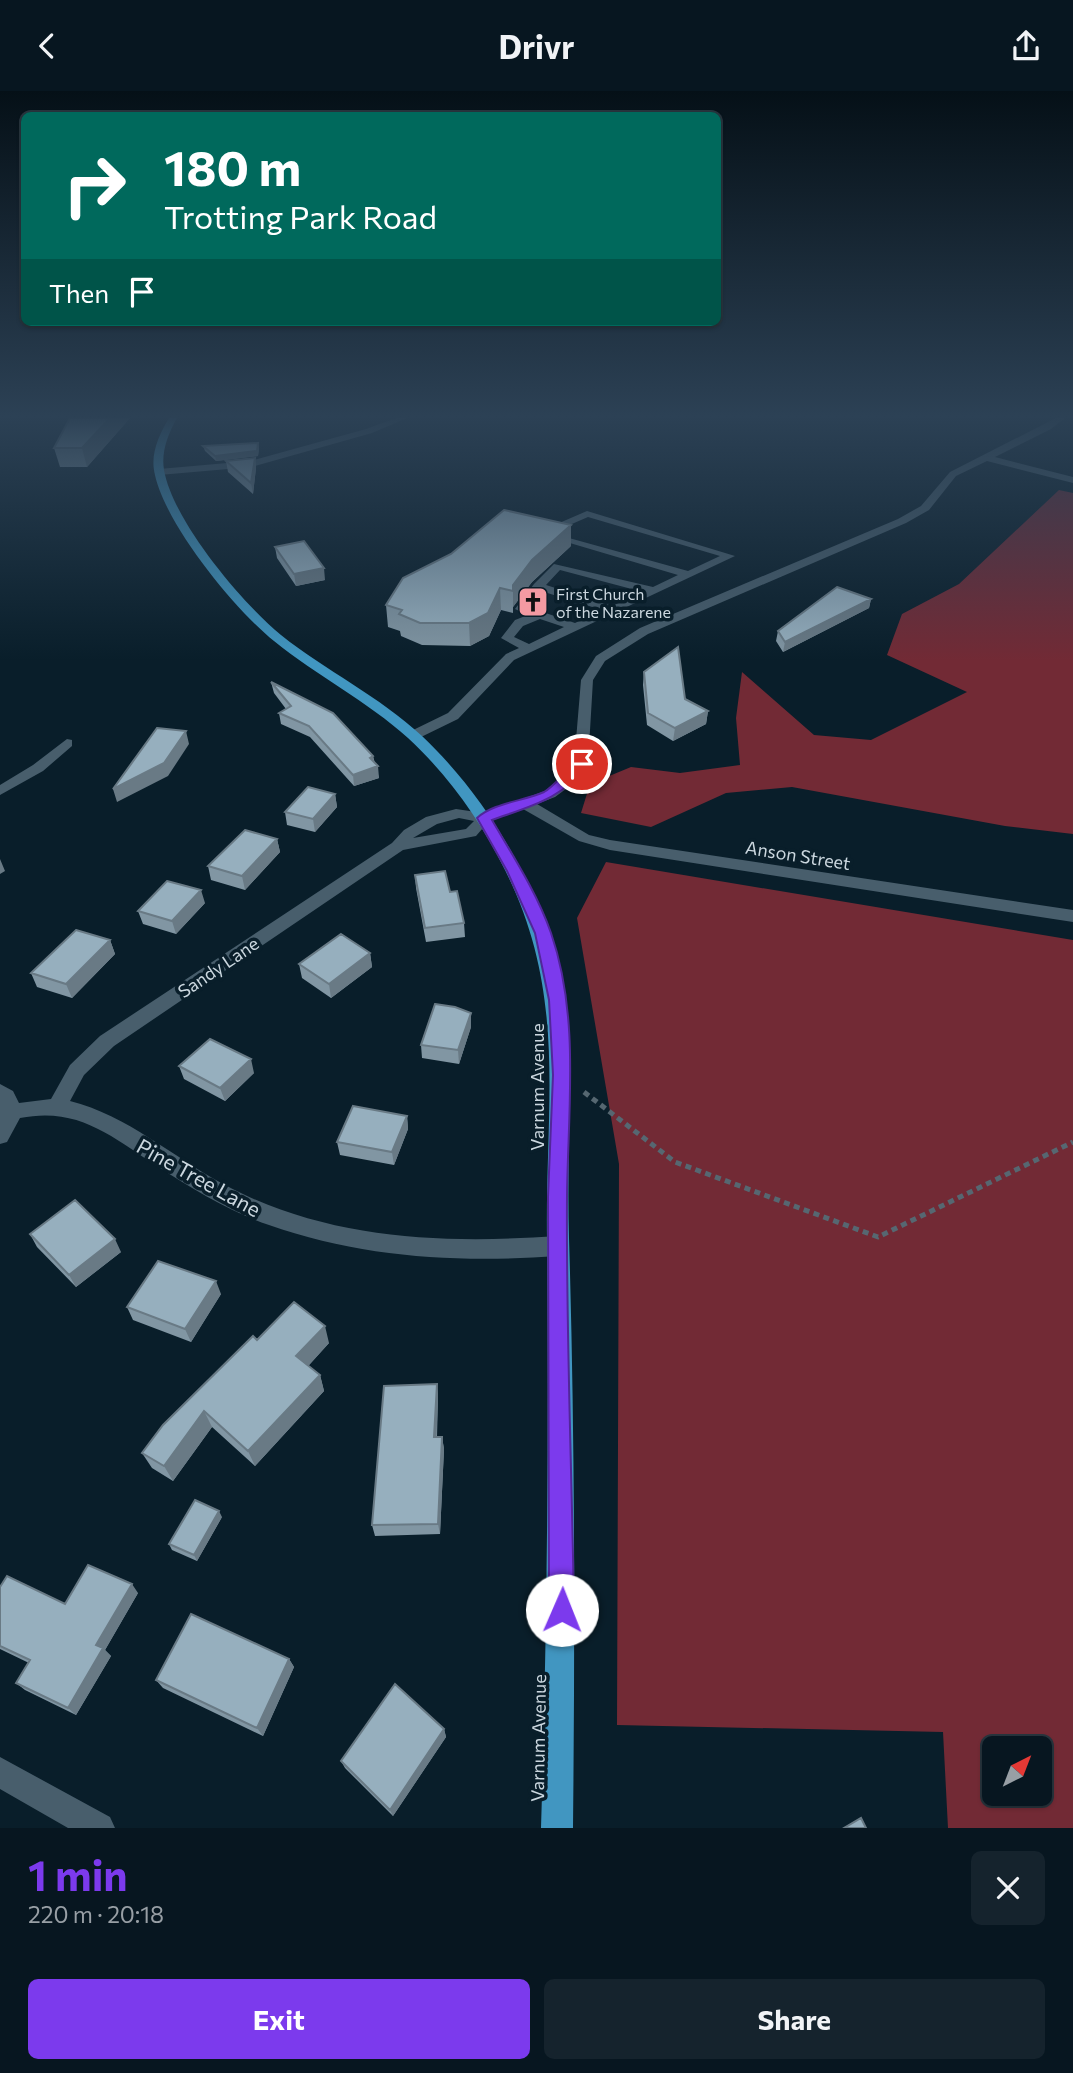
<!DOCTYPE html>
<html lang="en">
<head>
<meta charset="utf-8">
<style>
	body { margin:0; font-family:Commissioner,sans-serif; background:#15232d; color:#f1f3f6; height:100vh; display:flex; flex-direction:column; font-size:26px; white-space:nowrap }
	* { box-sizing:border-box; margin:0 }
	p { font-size:23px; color:#989fa5 }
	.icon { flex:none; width:38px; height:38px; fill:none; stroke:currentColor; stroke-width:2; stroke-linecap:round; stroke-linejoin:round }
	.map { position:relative; height:1737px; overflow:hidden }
	.sheet { display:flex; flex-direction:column; background:#071620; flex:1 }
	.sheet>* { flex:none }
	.banner { position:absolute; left:21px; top:21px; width:700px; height:214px; border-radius:10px; box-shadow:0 2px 5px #0004,0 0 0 2px #28353e; background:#00695c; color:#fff; overflow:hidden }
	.needle { width:46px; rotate:42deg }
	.fabs { position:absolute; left:982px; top:1645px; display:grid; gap:14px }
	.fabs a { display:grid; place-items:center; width:70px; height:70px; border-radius:10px; background:#071620; box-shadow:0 2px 5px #0004,0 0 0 2px #28353e; font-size:35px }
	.pin { position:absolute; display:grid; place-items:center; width:60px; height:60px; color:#fff; margin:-30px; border:4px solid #fff; border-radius:50%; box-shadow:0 2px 7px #0007 }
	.me { position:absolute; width:77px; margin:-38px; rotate:1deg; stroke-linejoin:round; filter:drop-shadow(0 0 5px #0008) }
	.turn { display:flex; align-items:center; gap:24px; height:147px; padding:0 28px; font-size:32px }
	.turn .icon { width:91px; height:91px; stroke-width:2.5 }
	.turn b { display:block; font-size:49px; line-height:60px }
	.then { display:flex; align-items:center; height:66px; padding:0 28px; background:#0003; gap:14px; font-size:26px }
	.round { display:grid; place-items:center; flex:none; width:74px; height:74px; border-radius:10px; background:#15232d }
	.summary { display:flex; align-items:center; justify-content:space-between; height:119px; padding:0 28px }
	h1 { font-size:42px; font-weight:700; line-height:52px; color:#7c3aed }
	.cta { display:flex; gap:14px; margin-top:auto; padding:14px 28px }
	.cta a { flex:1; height:80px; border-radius:10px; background:#7c3aed; color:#fff; font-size:28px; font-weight:700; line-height:80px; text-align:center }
	.cta a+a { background:#15232d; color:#f1f3f6 }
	header { display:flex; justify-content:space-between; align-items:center; height:91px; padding:0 28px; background:#071620; font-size:32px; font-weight:700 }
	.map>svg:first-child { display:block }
	.forest { fill:#722a35; fill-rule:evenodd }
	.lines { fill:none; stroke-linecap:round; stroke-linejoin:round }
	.path { stroke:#566771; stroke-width:5; stroke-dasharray:6 4.5; stroke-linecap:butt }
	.minor { fill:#485e6c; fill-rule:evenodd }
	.major { fill:#4196c1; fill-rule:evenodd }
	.wall { fill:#8196a3 }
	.shaded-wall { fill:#697a85 }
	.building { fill:#96afbe; stroke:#697a85; stroke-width:2 }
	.route { fill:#7c3aed; stroke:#51269a; stroke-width:2 }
	.labels { text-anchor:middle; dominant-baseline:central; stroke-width:7; stroke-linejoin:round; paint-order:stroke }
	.far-poi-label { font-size:16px; fill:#cbd7df; stroke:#091e2a; text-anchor:start }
	.street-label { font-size:18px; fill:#cbd7df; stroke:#091e2a }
	.near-street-label { font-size:21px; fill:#cbd7df; stroke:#091e2a }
</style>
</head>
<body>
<header><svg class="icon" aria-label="back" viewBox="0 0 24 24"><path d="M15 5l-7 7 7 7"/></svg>Drivr<svg class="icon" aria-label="share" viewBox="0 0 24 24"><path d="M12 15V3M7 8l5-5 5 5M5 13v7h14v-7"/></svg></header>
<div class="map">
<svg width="1073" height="1737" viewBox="0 0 1073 1737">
	<rect width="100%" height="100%" fill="#091e2a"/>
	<!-- forest -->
	<path class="forest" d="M 1059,399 L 1073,402 L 1073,743 L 1005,735 L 792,696 L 726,702 L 651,736 L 581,722 L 590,693 L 631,676 L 680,682 L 740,674 L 736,627 L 742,581 L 814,644 L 871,649 L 967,601 L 887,564 L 902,523 L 959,493 Z
		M 606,771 L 1073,849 L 1073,1737 L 948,1737 L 943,1641 L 617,1634 L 619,1073 L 577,827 ZM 994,1657 L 1040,1657 L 1040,1703 L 994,1703 Z"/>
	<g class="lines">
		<!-- path -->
		<path class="path" d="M 584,1001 L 675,1071 L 878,1146 L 1073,1051"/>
		<!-- minor -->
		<path class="minor" d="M 396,327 L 407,327 L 372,342 L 251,376 L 159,384 L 154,381 L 159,378 L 250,370 L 366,338 Z
			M 1056,327 L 1065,327 L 1051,338 L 995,366 L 1073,386 L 1073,392 L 987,370 L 956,385 L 929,419 L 906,432 L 648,543 L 605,570 L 593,589 L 588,673 L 574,692 L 555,706 L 537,713 L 589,744 L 610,749 L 1073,819 L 1073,831 L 610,759 L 579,750 L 523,718 L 489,730 L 476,745 L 403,759 L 114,955 L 84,984 L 70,1010 C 127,1024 174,1067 225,1094 C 328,1149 444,1153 558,1145 L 566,1148 L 569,1155 L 566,1162 L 558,1165 C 459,1172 363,1167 269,1134 C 231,1121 194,1099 160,1077 C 113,1047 80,1015 20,1027 L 7,1051 L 0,1053 L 0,993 L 13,1000 L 19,1012 L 51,1008 L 70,974 L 100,945 L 392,752 L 404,739 L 426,726 L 456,718 L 483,722 L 545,700 L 564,686 L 574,673 L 581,589 L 596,565 L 640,537 L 898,428 L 921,415 L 950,381 ZM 459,727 L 474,730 L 466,738 L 413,747 L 437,733 Z
			M 587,420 L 735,465 L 514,569 L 458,628 L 419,647 L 409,647 L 409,641 L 448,622 L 506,563 L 519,557 L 501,547 L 515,529 L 528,524 L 515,518 L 534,493 L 554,473 L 653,496 L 678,484 L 536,442 ZM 588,426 L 720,465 L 688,480 L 551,442 ZM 560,479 L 643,501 L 612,515 L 546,494 ZM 541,500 L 602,519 L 575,532 L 528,516 ZM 540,528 L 564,536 L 529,553 L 514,546 L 523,535 Z
			M 67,648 L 72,649 L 72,655 L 43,680 L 0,704 L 0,694 L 33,674 Z
			M 0,1666 L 110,1726 L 115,1737 L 68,1737 L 0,1698 Z"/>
		<!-- major -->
		<path class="major" d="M 169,327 L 177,327 C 168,343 161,361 164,379 C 173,430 242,512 281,544 C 326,580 379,605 422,645 C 462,683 495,728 520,777 C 586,903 565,1012 569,1147 C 575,1343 575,1540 573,1737 L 541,1737 C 547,1541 549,1345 547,1148 C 545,1014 568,905 505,779 C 481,730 448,684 408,647 C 367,610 317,585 274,550 C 234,518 162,430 154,379 C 151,361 160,342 169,327 Z"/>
	</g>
	<!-- wall -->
	<path class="wall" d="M 130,327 L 87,376 L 60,376 L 54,357 Z
		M 258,352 L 259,357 L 258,365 L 216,370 L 205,360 L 203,355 Z
		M 255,367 L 256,377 L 253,403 L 228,381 L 226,370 Z
		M 571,455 L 532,491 L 513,516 L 513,522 L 501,519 L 489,545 L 470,555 L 422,554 L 401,545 L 400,540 L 388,536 L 386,514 Z
		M 275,456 L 325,489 L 296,495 L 277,467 Z
		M 871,508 L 869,517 L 783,561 L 776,550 L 778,540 Z
		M 644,581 L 685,608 L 708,620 L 706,633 L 673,650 L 647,634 L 643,594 Z
		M 271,591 L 373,665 L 379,687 L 354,695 L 310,646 L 281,633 L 279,622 L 286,618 L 274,602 Z
		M 335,703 L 337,716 L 315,741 L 287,734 L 285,721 Z
		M 277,748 L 280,761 L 245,799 L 211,789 L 208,775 Z
		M 415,784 L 450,801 L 464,832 L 465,846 L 426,851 L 416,797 Z
		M 205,812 L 176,843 L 143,833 L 138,820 Z
		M 110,849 L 115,863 L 72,907 L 37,896 L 31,882 Z
		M 370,862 L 372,876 L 331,907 L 302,887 L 299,873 Z
		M 471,936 L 459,973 L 422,967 L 421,954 Z
		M 179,975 L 254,982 L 225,1010 L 184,988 Z
		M 407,1025 L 408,1038 L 394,1074 L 340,1064 L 337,1051 Z
		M 30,1143 L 121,1161 L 76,1196 L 37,1156 Z
		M 221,1203 L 191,1251 L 133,1229 L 127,1216 Z
		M 257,1249 L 329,1252 L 308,1275 L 320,1284 L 324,1300 L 255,1375 L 212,1336 L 173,1390 L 152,1377 L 142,1362 Z
		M 437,1293 L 438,1305 L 437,1346 L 442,1346 L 444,1358 L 440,1443 L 375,1445 L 372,1434 Z
		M 222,1426 L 197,1470 L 172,1459 L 169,1453 Z
		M 0,1496 L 65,1513 L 138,1502 L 105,1559 L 111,1565 L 76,1624 L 25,1599 L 16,1592 L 29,1572 L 0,1558 Z
		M 289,1568 L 294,1576 L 263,1645 L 163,1597 L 156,1589 Z
		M 444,1638 L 446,1646 L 393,1725 L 345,1677 L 341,1670 Z"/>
	<!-- shaded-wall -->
	<path class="shaded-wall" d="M 110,327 L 130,327 L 87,376 L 82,357 Z
		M 258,352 L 259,357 L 258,365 L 216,370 L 215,365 Z
		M 255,367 L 256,377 L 253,403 L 251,392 Z
		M 571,434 L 571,455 L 532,491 L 513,516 L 513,494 L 532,469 Z
		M 324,477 L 325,489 L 296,495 L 294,483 Z
		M 500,497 L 501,519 L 489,545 L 470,555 L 469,532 Z
		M 871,508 L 869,517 L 783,561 L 785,551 Z
		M 708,620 L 706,633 L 673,650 L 675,637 Z
		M 186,640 L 189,653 L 168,685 L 117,711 L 113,698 Z
		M 373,665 L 375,676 L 378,675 L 379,687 L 354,695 L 353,684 L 370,667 Z
		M 335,703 L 337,716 L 315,741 L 313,728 Z
		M 277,748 L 280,761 L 245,799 L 242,785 Z
		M 0,768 L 5,780 L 0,783 Z
		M 201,799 L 205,812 L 176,843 L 172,830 Z
		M 110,849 L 115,863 L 72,907 L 66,893 Z
		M 370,862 L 372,876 L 331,907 L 329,893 Z
		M 471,922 L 471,936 L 459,973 L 458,959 Z
		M 251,968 L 254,982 L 225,1010 L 220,997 Z
		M 407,1025 L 408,1038 L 394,1074 L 392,1061 Z
		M 115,1148 L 121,1161 L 76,1196 L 69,1184 Z
		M 216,1190 L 221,1203 L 191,1251 L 185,1238 Z
		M 325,1235 L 329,1252 L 302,1282 L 296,1265 Z
		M 320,1284 L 324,1300 L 255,1375 L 248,1360 Z
		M 437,1293 L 438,1305 L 436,1358 L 434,1346 Z
		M 204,1320 L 212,1336 L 173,1390 L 164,1375 Z
		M 442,1346 L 444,1358 L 440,1443 L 438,1433 Z
		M 219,1420 L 222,1426 L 197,1470 L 194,1464 Z
		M 132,1493 L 138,1502 L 105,1559 L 111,1565 L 76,1624 L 68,1617 L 96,1554 Z
		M 289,1568 L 294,1576 L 263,1645 L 257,1637 Z
		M 444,1638 L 446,1646 L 393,1725 L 390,1719 Z"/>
	<!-- building -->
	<path class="building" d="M 70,327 L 110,327 L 82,357 L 54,357 Z
		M 258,352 L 257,360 L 215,365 L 203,355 Z
		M 255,367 L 251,392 L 226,370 Z
		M 504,419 L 571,434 L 532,469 L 513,494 L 513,500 L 500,497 L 488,522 L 469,532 L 420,532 L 399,523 L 402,519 L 386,514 L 403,487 L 451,463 Z
		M 304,450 L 324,477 L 294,483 L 275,456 Z
		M 837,496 L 871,508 L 785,551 L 778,540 Z
		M 678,556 L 685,608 L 708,620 L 675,637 L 648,622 L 644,581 Z
		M 271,591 L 333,622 L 373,665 L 370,667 L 378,675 L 353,684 L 309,635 L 279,622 L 291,615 Z
		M 157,637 L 186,640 L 164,672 L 113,698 Z
		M 308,696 L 335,703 L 313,728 L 285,721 Z
		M 245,739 L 277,748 L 242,785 L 208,775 Z
		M 445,780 L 450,801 L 457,800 L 464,832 L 425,837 L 415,784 Z
		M 167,790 L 201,799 L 172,830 L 138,820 Z
		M 76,839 L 110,849 L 66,893 L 31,882 Z
		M 341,843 L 370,862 L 329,893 L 299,873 Z
		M 435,913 L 455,916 L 471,922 L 458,959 L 421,954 Z
		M 210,948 L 251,968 L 220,997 L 179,975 Z
		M 353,1015 L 407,1025 L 392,1061 L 337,1051 Z
		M 75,1109 L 115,1148 L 69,1184 L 30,1143 Z
		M 158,1170 L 216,1190 L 185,1238 L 127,1216 Z
		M 294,1211 L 325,1235 L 296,1265 L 320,1284 L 248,1360 L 204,1320 L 164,1375 L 142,1362 L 163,1334 L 253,1245 L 257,1249 Z
		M 437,1293 L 434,1346 L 442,1346 L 438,1433 L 372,1434 L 384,1295 Z
		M 195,1409 L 219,1420 L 194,1464 L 169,1453 Z
		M 88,1474 L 132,1493 L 96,1554 L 103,1557 L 68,1617 L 16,1592 L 30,1569 L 0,1555 L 0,1496 L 7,1485 L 65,1513 Z
		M 191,1523 L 289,1568 L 257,1637 L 156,1589 Z
		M 395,1593 L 444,1638 L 390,1719 L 341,1670 Z
		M 861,1727 L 866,1737 L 844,1737 Z"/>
	<!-- sky -->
	<linearGradient id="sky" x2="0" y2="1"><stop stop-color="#051017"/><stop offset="0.57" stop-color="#2c4155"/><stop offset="1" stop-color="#2c4155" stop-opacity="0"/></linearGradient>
	<rect width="1073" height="570" fill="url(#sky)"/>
	<!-- route -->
	<path class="route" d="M 582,669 L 588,673 C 563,708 531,715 492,729 C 513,765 537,802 551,842 C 580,926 568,1018 567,1105 C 566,1243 572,1381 574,1519 L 571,1528 L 562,1531 L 553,1528 L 549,1519 L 548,1106 L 553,984 L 549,909 L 535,842 L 507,780 L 477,727 C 493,712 524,710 544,701 C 558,693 569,673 582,669 Z"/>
	<!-- icons -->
	<defs>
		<g id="church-square" transform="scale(1.575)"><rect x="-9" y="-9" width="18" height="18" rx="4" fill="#f49aa2" stroke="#091e2a"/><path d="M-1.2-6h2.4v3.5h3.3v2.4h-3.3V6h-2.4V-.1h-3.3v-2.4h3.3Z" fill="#111"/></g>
	</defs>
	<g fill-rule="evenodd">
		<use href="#church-square" x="533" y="511"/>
	</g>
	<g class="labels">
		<!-- far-poi labels -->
		<g class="far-poi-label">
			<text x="556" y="502">First Church<tspan x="556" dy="18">of the Nazarene</tspan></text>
		</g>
		<!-- street labels -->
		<g class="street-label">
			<text transform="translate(798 764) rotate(9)">Anson Street</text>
			<text transform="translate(218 876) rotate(-34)">Sandy Lane</text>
			<text transform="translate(537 996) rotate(-90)">Varnum Avenue</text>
			<text transform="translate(538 1647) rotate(-89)">Varnum Avenue</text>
		</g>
		<!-- near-street labels -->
		<g class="near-street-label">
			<text transform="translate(199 1086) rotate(29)">Pine Tree Lane</text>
		</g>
	</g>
</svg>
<div class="fabs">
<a><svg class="needle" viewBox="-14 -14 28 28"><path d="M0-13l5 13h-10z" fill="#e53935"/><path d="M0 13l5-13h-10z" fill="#989fa5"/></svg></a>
</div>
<div class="pin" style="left:582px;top:673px;background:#d93025"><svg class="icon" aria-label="arrive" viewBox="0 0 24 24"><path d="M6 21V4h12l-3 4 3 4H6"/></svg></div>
<svg class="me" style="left:562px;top:1519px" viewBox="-20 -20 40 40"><circle r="19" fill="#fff"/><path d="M0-13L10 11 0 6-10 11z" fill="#7c3aed"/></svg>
<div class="banner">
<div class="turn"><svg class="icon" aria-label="right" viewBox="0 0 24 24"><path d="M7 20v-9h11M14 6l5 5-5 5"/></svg><div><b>180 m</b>Trotting Park Road</div></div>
<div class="then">Then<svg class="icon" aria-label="arrive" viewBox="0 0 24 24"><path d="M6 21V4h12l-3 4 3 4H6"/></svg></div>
</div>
</div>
<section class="sheet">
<div class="summary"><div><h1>1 min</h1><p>220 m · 20:18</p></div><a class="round"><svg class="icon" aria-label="close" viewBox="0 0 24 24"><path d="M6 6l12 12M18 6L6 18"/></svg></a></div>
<div class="cta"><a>Exit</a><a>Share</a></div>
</section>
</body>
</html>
